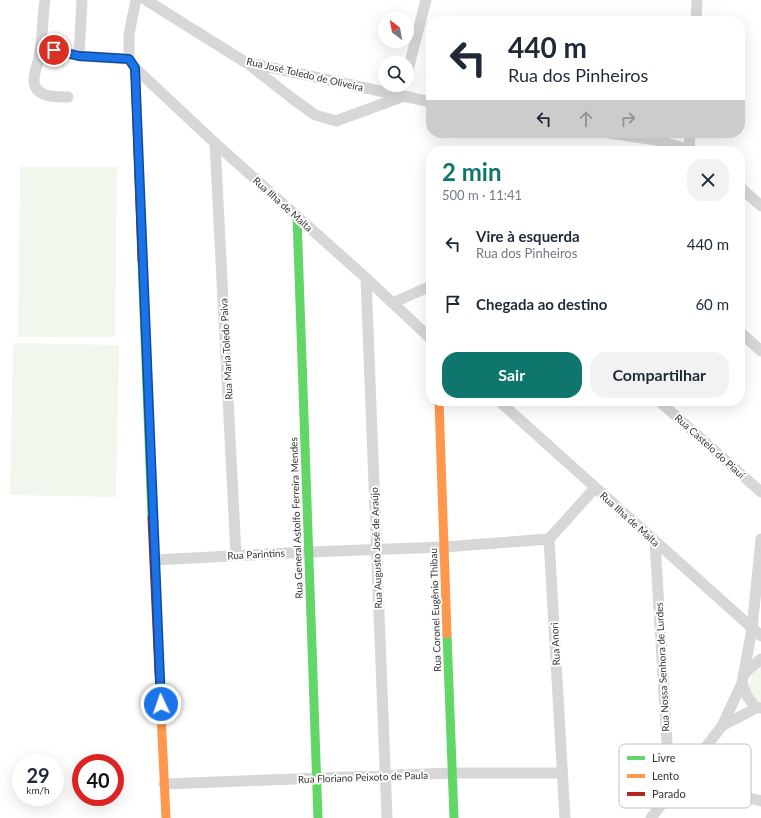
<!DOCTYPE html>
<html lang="pt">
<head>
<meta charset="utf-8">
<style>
	body { margin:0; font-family:Lato,sans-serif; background:#f2f2f3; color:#1f2937; height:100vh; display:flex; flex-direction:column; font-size:15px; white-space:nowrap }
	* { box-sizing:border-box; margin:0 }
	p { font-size:13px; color:#747a83 }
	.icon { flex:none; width:22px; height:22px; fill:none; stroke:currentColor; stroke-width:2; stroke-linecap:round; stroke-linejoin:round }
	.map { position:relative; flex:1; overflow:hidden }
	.details { position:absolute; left:426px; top:146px; width:319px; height:260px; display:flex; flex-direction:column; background:#fff; border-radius:16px; box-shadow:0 4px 16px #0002 }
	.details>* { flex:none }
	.banner { position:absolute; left:426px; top:16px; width:319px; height:122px; border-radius:16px; box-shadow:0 4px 16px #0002; background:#fff; color:#1f2937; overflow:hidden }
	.needle { width:26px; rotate:329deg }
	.tools { position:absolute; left:378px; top:12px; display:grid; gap:8px }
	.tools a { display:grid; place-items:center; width:36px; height:36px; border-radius:50%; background:#fff; box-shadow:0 4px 16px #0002; font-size:20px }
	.speed { position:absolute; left:12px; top:754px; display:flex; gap:8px; font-size:20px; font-weight:700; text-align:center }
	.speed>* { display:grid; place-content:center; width:52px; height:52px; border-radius:50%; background:#fff; box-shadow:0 4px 16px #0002; line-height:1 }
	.speed small { font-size:10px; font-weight:400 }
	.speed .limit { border:6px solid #d22; background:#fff; color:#111 }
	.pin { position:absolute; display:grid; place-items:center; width:34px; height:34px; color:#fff; margin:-17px; border:2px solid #fff; border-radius:50%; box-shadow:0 1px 4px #0007 }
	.me { position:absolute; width:44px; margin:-22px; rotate:357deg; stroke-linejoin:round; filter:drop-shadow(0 0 3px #0008) }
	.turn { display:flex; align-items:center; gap:14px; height:84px; padding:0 16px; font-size:18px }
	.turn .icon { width:52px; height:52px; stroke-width:2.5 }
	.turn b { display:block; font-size:28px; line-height:34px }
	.lanes { display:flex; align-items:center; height:38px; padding:0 16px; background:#0003; justify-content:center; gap:20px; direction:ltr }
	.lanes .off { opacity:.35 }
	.round { display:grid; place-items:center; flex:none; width:42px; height:42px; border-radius:16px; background:#f2f2f3 }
	.summary { display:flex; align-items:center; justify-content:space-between; height:68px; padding:0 16px }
	h1 { font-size:24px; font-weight:700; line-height:30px; color:#0f766e }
	.primary-button { display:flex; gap:8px; margin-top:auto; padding:8px 16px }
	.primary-button a { flex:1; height:46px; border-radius:16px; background:#0f766e; color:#fff; font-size:16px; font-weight:700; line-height:46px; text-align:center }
	.primary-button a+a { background:#f2f2f3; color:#1f2937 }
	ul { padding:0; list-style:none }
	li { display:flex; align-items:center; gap:12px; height:60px; padding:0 16px }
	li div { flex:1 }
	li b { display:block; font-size:15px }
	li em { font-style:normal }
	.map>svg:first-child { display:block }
	.green { fill:#f2f7ee }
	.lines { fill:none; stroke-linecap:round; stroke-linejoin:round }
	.street { stroke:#d7d7d7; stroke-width:11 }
	.fast { stroke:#63d668; stroke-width:9 }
	.slow { stroke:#ff974d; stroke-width:9 }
	.jam { stroke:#b3261e; stroke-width:9 }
	.route-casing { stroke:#114b97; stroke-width:10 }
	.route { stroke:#1a73e8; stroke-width:7 }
	.labels { text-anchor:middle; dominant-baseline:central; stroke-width:4; stroke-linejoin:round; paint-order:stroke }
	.street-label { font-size:10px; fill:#333; stroke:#fff }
	.key { fill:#fff; stroke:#c2c2c2; stroke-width:1 }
	.key-label { font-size:11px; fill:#333 }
</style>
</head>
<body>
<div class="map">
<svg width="761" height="818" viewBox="0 0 761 818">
	<rect width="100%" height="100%" fill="#fff"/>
	<!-- green -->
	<path class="green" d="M 20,167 L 117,167 L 115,337 L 18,337 Z
		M 13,343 L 119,345 L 116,497 L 10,495 Z
		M 761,664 L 761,702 L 757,701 L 749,692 C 750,683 751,668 761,664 Z"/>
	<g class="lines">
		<!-- street -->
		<path class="street" d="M 45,0 C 42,21 43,41 38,62 C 36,68 32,79 35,86 C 40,98 58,97 68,97
			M 136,0 L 129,34 L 129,59 L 135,68 L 215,143 L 366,278 L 431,339
			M 146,0 L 245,62 L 431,102
			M 696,21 L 697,0
			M 41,47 L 79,56 L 129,59
			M 79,56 L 82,0
			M 247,63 L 293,99 L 315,115 L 336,121 L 404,96
			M 408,70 L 426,0
			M 609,133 L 656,140 L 693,151
			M 215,143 L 236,555
			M 689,149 L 690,133
			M 740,187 L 761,206
			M 366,278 L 387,818
			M 392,303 L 431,286
			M 740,332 L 761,351
			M 499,401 L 761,636
			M 659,401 L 761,492
			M 655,542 L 670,793
			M 154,560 L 308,552 L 444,547 L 549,539
			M 743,676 L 749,669 L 761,659
			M 742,683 L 747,696 L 756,708
			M 722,726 L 742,683 L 752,629 L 761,539
			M 679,781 L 761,801
			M 164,784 L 453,773 L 562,773
			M 565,818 L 549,539 L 595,488
			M 651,818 L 722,726 L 756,708 L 761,708"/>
		<!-- fast -->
		<path class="fast" d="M 297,217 L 318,818
			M 142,260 L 152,518
			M 447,634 L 454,818"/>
		<!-- slow -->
		<path class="slow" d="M 439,401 L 447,634
			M 159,672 L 166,818"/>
		<!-- jam -->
		<path class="jam" d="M 135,68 L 142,260
			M 152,518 L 159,672"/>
	</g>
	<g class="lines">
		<!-- route casing -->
		<g class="route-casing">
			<path id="route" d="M 54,50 L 79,56 L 129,59 L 135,68 L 161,704"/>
		</g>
		<!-- route -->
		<use href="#route" class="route"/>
	</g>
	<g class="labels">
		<!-- street labels -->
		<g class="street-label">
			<text transform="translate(305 74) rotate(13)">Rua José Toledo de Oliveira</text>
			<text transform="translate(283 204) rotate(42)">Rua Ilha de Malta</text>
			<text transform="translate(226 349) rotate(-93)">Rua Maria Toledo Paiva</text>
			<text transform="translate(710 446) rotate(42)">Rua Castelo do Piauí</text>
			<text transform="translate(296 518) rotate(-92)">Rua General Astolfo Ferreira Mendes</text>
			<text transform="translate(630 519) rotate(42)">Rua Ilha de Malta</text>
			<text transform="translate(376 548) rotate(-92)">Rua Augusto José de Araújo</text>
			<text transform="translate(256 554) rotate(-3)">Rua Parintins</text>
			<text transform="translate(435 610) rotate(-92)">Rua Coronel Eugênio Thibau</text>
			<text transform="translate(555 644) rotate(-93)">Rua Anori</text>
			<text transform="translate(662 667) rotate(-93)">Rua Nossa Senhora de Lurdes</text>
			<text transform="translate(363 777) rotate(-2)">Rua Floriano Peixoto de Paula</text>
		</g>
	</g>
	<!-- legend -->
	<rect x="619" y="744" width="132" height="64" rx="6" class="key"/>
	<rect x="627" y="756" width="18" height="4" fill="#63d668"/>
	<rect x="627" y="774" width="18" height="4" fill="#ff974d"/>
	<rect x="627" y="792" width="18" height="4" fill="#b3261e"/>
	<g class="key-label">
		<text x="652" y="762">Livre</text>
		<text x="652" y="780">Lento</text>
		<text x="652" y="798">Parado</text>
	</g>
</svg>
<div class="tools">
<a><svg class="needle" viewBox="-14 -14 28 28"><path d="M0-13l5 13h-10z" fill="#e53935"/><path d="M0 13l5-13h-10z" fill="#747a83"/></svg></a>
<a><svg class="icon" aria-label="search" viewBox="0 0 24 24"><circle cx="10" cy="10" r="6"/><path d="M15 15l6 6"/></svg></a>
</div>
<div class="speed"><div>29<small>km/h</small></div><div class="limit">40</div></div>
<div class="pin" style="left:54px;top:50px;background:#d93025"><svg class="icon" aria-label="arrive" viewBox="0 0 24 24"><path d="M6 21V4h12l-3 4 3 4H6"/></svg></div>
<svg class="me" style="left:161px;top:704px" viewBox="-20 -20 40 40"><circle r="17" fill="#1a73e8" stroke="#fff" stroke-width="3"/><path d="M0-11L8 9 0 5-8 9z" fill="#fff"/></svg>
<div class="banner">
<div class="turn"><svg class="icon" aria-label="left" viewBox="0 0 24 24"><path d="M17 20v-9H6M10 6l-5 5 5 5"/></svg><div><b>440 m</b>Rua dos Pinheiros</div></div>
<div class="lanes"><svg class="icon" aria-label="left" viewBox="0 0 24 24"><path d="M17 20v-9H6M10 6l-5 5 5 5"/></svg><svg class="icon off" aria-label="ahead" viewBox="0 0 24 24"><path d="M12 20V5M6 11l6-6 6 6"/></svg><svg class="icon off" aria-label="right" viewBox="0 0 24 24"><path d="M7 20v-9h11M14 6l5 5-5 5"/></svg></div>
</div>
<section class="details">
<div class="summary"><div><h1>2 min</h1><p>500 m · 11:41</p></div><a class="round"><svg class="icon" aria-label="close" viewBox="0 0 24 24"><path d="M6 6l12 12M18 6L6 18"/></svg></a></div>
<ul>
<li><svg class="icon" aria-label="left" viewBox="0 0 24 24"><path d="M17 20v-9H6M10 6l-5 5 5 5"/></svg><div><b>Vire à esquerda</b><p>Rua dos Pinheiros</p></div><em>440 m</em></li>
<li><svg class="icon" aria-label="arrive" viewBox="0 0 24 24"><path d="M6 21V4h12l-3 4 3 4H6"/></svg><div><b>Chegada ao destino</b></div><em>60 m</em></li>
</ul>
<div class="primary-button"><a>Sair</a><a>Compartilhar</a></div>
</section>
</div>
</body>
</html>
